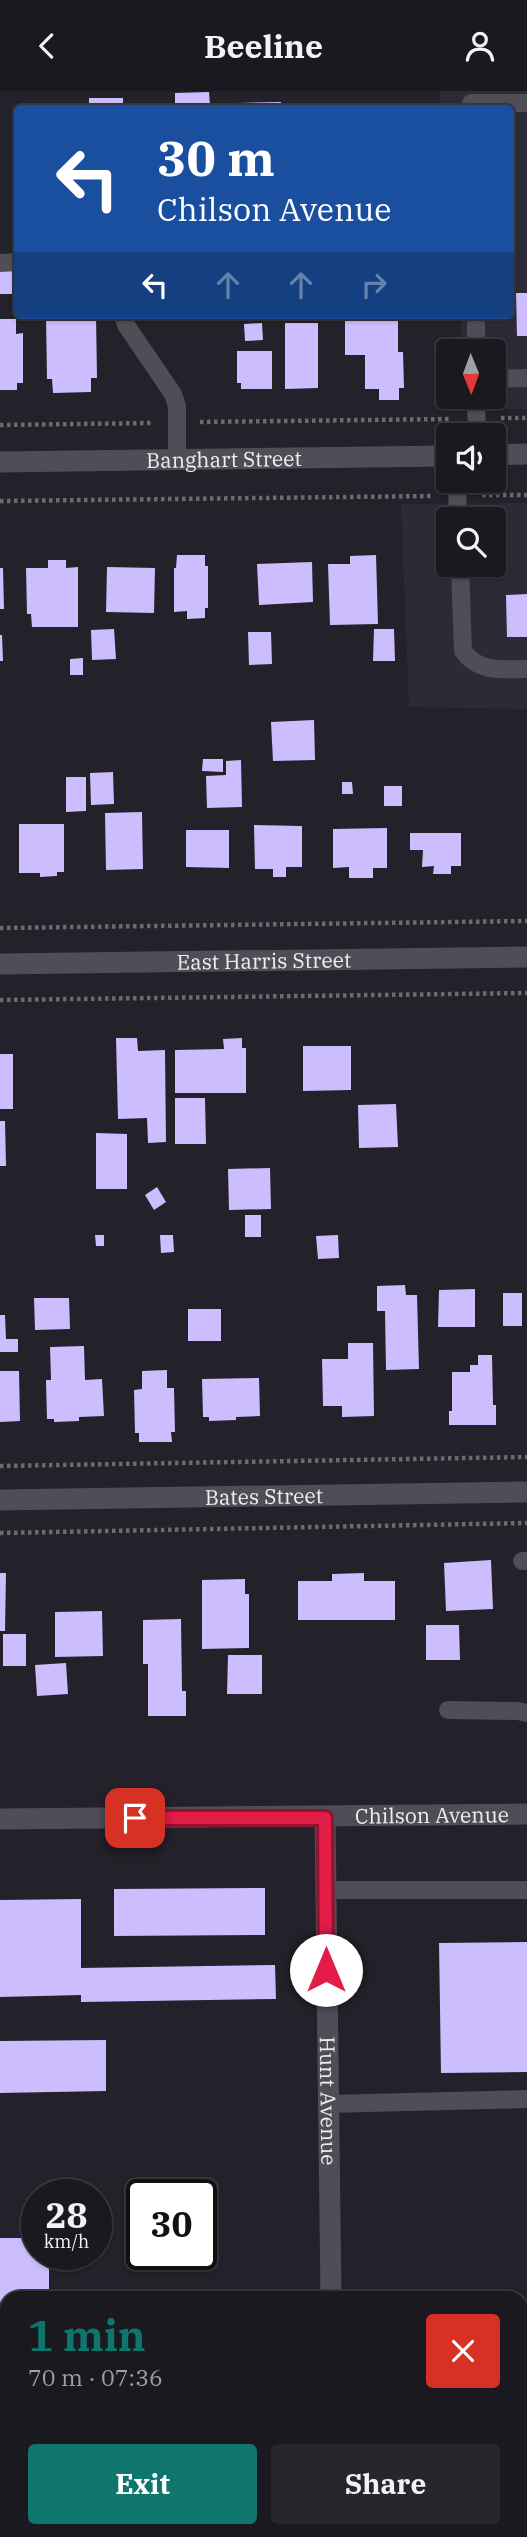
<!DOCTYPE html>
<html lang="en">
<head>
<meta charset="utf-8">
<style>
	body { margin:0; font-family:"IBM Plex Serif",serif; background:#27262c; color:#f1f3f6; height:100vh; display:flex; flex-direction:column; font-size:26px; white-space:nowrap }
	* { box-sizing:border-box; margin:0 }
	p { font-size:23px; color:#9fa0a4 }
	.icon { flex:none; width:38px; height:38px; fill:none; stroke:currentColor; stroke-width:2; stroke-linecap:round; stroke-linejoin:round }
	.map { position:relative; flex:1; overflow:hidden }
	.panel { position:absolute; left:0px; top:2200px; width:528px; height:247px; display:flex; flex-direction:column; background:#1a191f; border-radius:21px 21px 0 0; box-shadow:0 2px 5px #0004,0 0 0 2px #38383d }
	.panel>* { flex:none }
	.banner { position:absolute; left:14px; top:14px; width:500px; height:214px; border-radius:7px; box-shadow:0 2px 5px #0004,0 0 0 2px #38383d; background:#1a4fa0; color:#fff; overflow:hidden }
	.needle { width:46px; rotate:179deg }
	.controls { position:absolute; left:436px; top:248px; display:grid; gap:14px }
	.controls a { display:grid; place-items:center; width:70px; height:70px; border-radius:7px; background:#1a191f; box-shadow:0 2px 5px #0004,0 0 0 2px #38383d; font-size:35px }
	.speed { position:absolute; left:21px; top:2088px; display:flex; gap:14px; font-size:35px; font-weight:700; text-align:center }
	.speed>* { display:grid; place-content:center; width:91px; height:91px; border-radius:50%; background:#1a191f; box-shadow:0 2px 5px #0004,0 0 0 2px #38383d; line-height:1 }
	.speed small { font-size:18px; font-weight:400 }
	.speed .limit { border:4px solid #111; border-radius:10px; background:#fff; color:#111 }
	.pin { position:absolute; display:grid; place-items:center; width:60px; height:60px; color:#fff; margin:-30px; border-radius:14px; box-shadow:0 4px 10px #0006 }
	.me { position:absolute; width:77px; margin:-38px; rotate:0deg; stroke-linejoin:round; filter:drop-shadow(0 0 5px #0008) }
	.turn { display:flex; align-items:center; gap:24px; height:147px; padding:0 28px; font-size:32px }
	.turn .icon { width:91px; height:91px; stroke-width:2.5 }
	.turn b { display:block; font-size:49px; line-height:60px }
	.lanes { display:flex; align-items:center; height:66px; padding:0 28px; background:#0003; justify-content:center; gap:35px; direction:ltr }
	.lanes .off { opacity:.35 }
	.round { display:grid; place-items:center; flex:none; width:74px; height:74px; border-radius:7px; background:#27262c }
	.summary { display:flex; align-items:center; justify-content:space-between; height:119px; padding:0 28px }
	h1 { font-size:42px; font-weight:700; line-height:52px; color:#0f766e }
	.action { display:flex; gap:14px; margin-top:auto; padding:14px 28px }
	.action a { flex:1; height:80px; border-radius:7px; background:#0f766e; color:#fff; font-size:28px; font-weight:700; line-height:80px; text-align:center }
	.action a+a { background:#27262c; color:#f1f3f6 }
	header { display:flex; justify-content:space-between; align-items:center; height:91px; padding:0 28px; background:#1a191f; font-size:32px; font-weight:700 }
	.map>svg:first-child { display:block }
	.built { fill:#2d2a38; fill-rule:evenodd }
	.building { fill:#ccbefe }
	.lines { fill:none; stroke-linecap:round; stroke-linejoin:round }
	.path { stroke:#6b6a71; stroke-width:4.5; stroke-dasharray:3.5 3.5; stroke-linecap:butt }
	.lane { stroke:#4f4d56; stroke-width:18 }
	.street { stroke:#4f4d56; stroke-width:21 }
	.route-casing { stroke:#92132f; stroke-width:18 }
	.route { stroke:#e11d48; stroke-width:12 }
	.labels { text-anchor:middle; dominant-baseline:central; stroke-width:7; stroke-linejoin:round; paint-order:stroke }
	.street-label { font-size:21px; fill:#eeedf3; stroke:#191820 }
</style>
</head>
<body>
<header><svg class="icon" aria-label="back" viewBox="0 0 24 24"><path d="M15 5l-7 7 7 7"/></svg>Beeline<svg class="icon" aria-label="person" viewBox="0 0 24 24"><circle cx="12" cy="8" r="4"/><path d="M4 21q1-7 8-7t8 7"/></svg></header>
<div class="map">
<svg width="527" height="2446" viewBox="0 0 527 2446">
	<rect width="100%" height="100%" fill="#232129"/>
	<!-- built -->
	<path class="built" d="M 440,0 L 527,0 L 527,318 L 463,318 L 463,306 L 494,306 L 494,261 L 462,261 L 461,224 L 511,224 L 511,18 L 440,18 Z
		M 527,412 L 527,618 L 409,616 L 401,413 ZM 448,429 L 494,429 L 494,474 L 448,474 Z"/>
	<!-- building -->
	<path class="building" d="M 209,1 L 210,14 L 214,14 L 214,18 L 170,18 L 170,14 L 175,14 L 175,2 Z
		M 89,7 L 123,7 L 123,18 L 89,18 Z
		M 281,11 L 281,18 L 237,18 L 237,12 Z
		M 0,178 L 15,178 L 16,203 L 0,203 Z
		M 516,202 L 527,202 L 527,245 L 517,245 Z
		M 46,224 L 96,224 L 97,287 L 91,287 L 91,301 L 53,302 L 52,288 L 47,288 Z
		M 345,224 L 398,224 L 398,261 L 403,261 L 404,297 L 399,297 L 399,309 L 379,309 L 379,298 L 365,298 L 365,264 L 345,264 Z
		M 0,228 L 16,228 L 16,243 L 23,242 L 23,292 L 17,292 L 17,299 L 0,299 Z
		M 262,232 L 263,249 L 245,250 L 244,233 Z
		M 285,232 L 318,232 L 318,297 L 285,298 Z
		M 237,260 L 272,260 L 272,298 L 241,298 L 241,292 L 237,292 Z
		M 177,464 L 205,464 L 205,475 L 208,475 L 208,517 L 205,517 L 205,527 L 187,528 L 187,520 L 174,521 L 174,477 L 176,477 Z
		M 376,464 L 378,533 L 330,534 L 328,473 L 350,473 L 350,465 Z
		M 48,469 L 66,469 L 66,477 L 78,476 L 78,536 L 32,536 L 31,523 L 27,523 L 26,477 L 48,477 Z
		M 312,471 L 313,511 L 259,514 L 257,473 Z
		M 107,476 L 155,477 L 154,522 L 106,521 Z
		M 0,477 L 3,477 L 4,518 L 0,518 Z
		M 527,503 L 527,546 L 507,546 L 506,504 Z
		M 114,538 L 116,568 L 92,569 L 91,539 Z
		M 374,538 L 394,538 L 395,570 L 373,570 Z
		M 248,541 L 271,541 L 272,573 L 249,574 Z
		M 0,544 L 2,544 L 3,570 L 0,570 Z
		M 83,567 L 83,584 L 70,584 L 70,568 Z
		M 314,629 L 315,669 L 273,670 L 271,631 Z
		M 203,668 L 223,668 L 223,681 L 202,680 Z
		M 241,669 L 242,716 L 207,717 L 206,685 L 226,684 L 226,670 Z
		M 113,681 L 114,713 L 91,714 L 90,682 Z
		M 66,686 L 86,686 L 86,720 L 66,721 Z
		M 342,691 L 352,691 L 353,703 L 342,703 Z
		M 384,695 L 402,695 L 402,715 L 384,715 Z
		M 142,721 L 143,778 L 106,779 L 105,722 Z
		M 19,733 L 64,733 L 64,781 L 57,781 L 57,785 L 40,786 L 40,782 L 19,782 Z
		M 254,734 L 302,735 L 302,776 L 286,776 L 286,786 L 273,786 L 273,778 L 255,778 Z
		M 387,737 L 387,777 L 373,777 L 373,787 L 349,787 L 349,776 L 333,777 L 333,738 Z
		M 186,739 L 229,739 L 229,777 L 186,776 Z
		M 410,742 L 461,742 L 461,775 L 451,775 L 451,783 L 433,783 L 434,775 L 422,776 L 423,759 L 410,759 Z
		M 116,947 L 137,947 L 138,960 L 165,959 L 166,1051 L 148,1052 L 147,1027 L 118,1028 Z
		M 242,947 L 242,957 L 246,957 L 246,1002 L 175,1002 L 175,959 L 224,958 L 223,948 Z
		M 303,955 L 351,955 L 351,999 L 303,1000 Z
		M 0,963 L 13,963 L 13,1018 L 0,1018 Z
		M 175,1007 L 205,1007 L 206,1053 L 175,1053 Z
		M 396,1013 L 398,1056 L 359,1057 L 358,1014 Z
		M 0,1030 L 5,1030 L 6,1075 L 0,1075 Z
		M 96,1042 L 127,1043 L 127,1098 L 96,1098 Z
		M 270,1077 L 271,1118 L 229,1119 L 228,1078 Z
		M 157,1096 L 166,1111 L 154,1119 L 145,1104 Z
		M 245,1124 L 261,1124 L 261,1146 L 245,1146 Z
		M 95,1144 L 104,1144 L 104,1155 L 96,1155 Z
		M 160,1144 L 173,1144 L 174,1161 L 161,1162 Z
		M 338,1144 L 339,1167 L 318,1168 L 316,1145 Z
		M 405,1194 L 406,1204 L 417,1204 L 419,1278 L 386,1279 L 385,1220 L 377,1220 L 377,1195 Z
		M 475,1198 L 475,1236 L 438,1236 L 439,1199 Z
		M 503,1202 L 522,1202 L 522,1235 L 503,1235 Z
		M 34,1207 L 69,1207 L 70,1238 L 35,1239 Z
		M 188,1218 L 221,1218 L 221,1250 L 188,1250 Z
		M 0,1224 L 5,1224 L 6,1248 L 18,1248 L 18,1261 L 0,1261 Z
		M 348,1252 L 373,1252 L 374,1325 L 342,1326 L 342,1315 L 323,1315 L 322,1268 L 348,1268 Z
		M 84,1255 L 85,1289 L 102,1288 L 104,1325 L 79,1326 L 79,1330 L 54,1331 L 54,1328 L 47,1328 L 46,1289 L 51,1289 L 50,1256 Z
		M 478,1264 L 492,1264 L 493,1314 L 496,1314 L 496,1334 L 449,1334 L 449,1320 L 452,1320 L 452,1281 L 470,1281 L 470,1274 L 478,1274 Z
		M 167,1279 L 167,1297 L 174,1297 L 175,1341 L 171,1341 L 172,1351 L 139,1351 L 139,1342 L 135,1342 L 134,1299 L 142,1298 L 142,1280 Z
		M 0,1280 L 19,1280 L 20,1330 L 0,1331 Z
		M 259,1287 L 260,1325 L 236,1326 L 236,1329 L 209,1330 L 209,1326 L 203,1326 L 202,1288 Z
		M 491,1469 L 493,1518 L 446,1520 L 444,1472 Z
		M 0,1482 L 6,1482 L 5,1540 L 0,1540 Z
		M 364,1482 L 364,1490 L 395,1490 L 395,1529 L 298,1529 L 298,1490 L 332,1490 L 332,1483 Z
		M 245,1488 L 245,1503 L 249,1503 L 249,1557 L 202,1558 L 202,1489 Z
		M 102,1520 L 103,1565 L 55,1566 L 55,1521 Z
		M 181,1528 L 182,1600 L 186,1600 L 186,1625 L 148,1625 L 148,1573 L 143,1573 L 143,1529 Z
		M 426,1534 L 459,1534 L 460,1569 L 426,1569 Z
		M 3,1543 L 26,1543 L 26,1575 L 3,1575 Z
		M 228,1564 L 262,1564 L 262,1603 L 227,1603 Z
		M 66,1572 L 68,1603 L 37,1605 L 35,1574 Z
		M 265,1797 L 265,1844 L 114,1845 L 114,1798 Z
		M 81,1808 L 81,1877 L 275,1874 L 276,1908 L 81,1911 L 81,1904 L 0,1906 L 0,1809 Z
		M 527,1851 L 527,1981 L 441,1982 L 439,1852 Z
		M 106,1949 L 106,2000 L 0,2002 L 0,1950 Z
		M 0,2147 L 37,2147 L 37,2163 L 49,2163 L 49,2207 L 7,2207 L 7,2242 L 0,2242 Z
		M 7,2374 L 7,2414 L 0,2414 L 0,2375 Z
		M 522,2396 L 527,2396 L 527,2446 L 391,2446 L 391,2440 L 522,2440 Z
		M 119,2440 L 285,2440 L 285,2446 L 119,2446 Z"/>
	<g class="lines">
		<!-- path -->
		<path class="path" d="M 501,327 L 527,327
			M 200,331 L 451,328
			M 0,334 L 153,332
			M 482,404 L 527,404
			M 0,410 L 432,405
			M 0,837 L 527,830
			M 0,909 L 527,902
			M 0,1375 L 527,1366
			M 0,1442 L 527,1432"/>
		<!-- lane -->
		<path class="lane" d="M 471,12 L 527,12
			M 0,172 L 18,171
			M 123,224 L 126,234 L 173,303 L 177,315 L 177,369
			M 476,261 L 476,224
			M 494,288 L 527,287
			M 476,306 L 477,345
			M 457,390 L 458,429
			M 460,474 L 463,560 C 478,582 503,578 527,578
			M 522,1470 L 527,1470
			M 448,1619 L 518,1620 L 527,1622
			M 325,1799 L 527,1799
			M 327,2013 L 527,2008
			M 0,2431 L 7,2431"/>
		<!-- street -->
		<g class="street">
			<path d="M 494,364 L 527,363"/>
			<path id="s1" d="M 0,371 L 448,365"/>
			<path id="s2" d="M 0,873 L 527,866"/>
			<path id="s3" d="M 0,1409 L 527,1401"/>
			<path id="s4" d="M 325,1726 L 331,2207"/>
			<path id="s5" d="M 0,1728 L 527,1723"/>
			<path d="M 522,2313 L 527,2313"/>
			<path d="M 0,2320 L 7,2320"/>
			<path d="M 334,2440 L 335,2446"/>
		</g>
	</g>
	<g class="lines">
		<!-- route casing -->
		<g class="route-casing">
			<path id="route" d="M 135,1727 L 325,1727 L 326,1879"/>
		</g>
		<!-- route -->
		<use href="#route" class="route"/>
	</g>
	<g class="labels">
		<!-- street labels -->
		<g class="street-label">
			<text stroke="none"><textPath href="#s1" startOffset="224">Banghart Street</textPath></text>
			<text stroke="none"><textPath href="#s2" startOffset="264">East Harris Street</textPath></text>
			<text stroke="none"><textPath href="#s3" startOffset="264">Bates Street</textPath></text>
			<text stroke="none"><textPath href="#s5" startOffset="432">Chilson Avenue</textPath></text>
			<text stroke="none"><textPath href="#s4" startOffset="284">Hunt Avenue</textPath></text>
		</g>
	</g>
</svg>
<div class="controls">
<a><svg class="needle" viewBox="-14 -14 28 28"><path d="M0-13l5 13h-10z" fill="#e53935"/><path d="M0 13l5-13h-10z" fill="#9fa0a4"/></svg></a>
<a><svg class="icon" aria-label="sound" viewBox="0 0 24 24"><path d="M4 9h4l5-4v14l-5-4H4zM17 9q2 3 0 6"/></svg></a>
<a><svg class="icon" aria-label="search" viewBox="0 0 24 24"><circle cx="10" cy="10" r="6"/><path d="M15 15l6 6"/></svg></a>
</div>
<div class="speed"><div>28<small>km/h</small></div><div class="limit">30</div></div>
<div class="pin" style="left:135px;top:1727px;background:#d93025"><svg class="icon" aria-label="arrive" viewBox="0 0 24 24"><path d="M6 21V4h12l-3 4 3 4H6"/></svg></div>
<svg class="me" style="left:326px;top:1879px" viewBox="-20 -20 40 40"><circle r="19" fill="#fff"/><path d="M0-13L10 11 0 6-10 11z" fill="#e11d48"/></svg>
<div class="banner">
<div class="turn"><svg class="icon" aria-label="left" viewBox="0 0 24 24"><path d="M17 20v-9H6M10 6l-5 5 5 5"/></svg><div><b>30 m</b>Chilson Avenue</div></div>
<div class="lanes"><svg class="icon" aria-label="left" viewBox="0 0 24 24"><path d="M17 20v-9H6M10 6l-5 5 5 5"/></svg><svg class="icon off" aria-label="ahead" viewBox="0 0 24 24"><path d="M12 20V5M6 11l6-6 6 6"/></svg><svg class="icon off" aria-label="ahead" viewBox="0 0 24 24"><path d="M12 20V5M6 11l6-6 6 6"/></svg><svg class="icon off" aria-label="right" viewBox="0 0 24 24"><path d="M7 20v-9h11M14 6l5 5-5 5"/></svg></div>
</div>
<section class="panel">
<div class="summary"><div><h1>1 min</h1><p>70 m · 07:36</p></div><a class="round" style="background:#d93025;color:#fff"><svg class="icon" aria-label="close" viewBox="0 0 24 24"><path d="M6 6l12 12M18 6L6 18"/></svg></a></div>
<div class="action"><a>Exit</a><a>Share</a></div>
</section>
</div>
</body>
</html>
